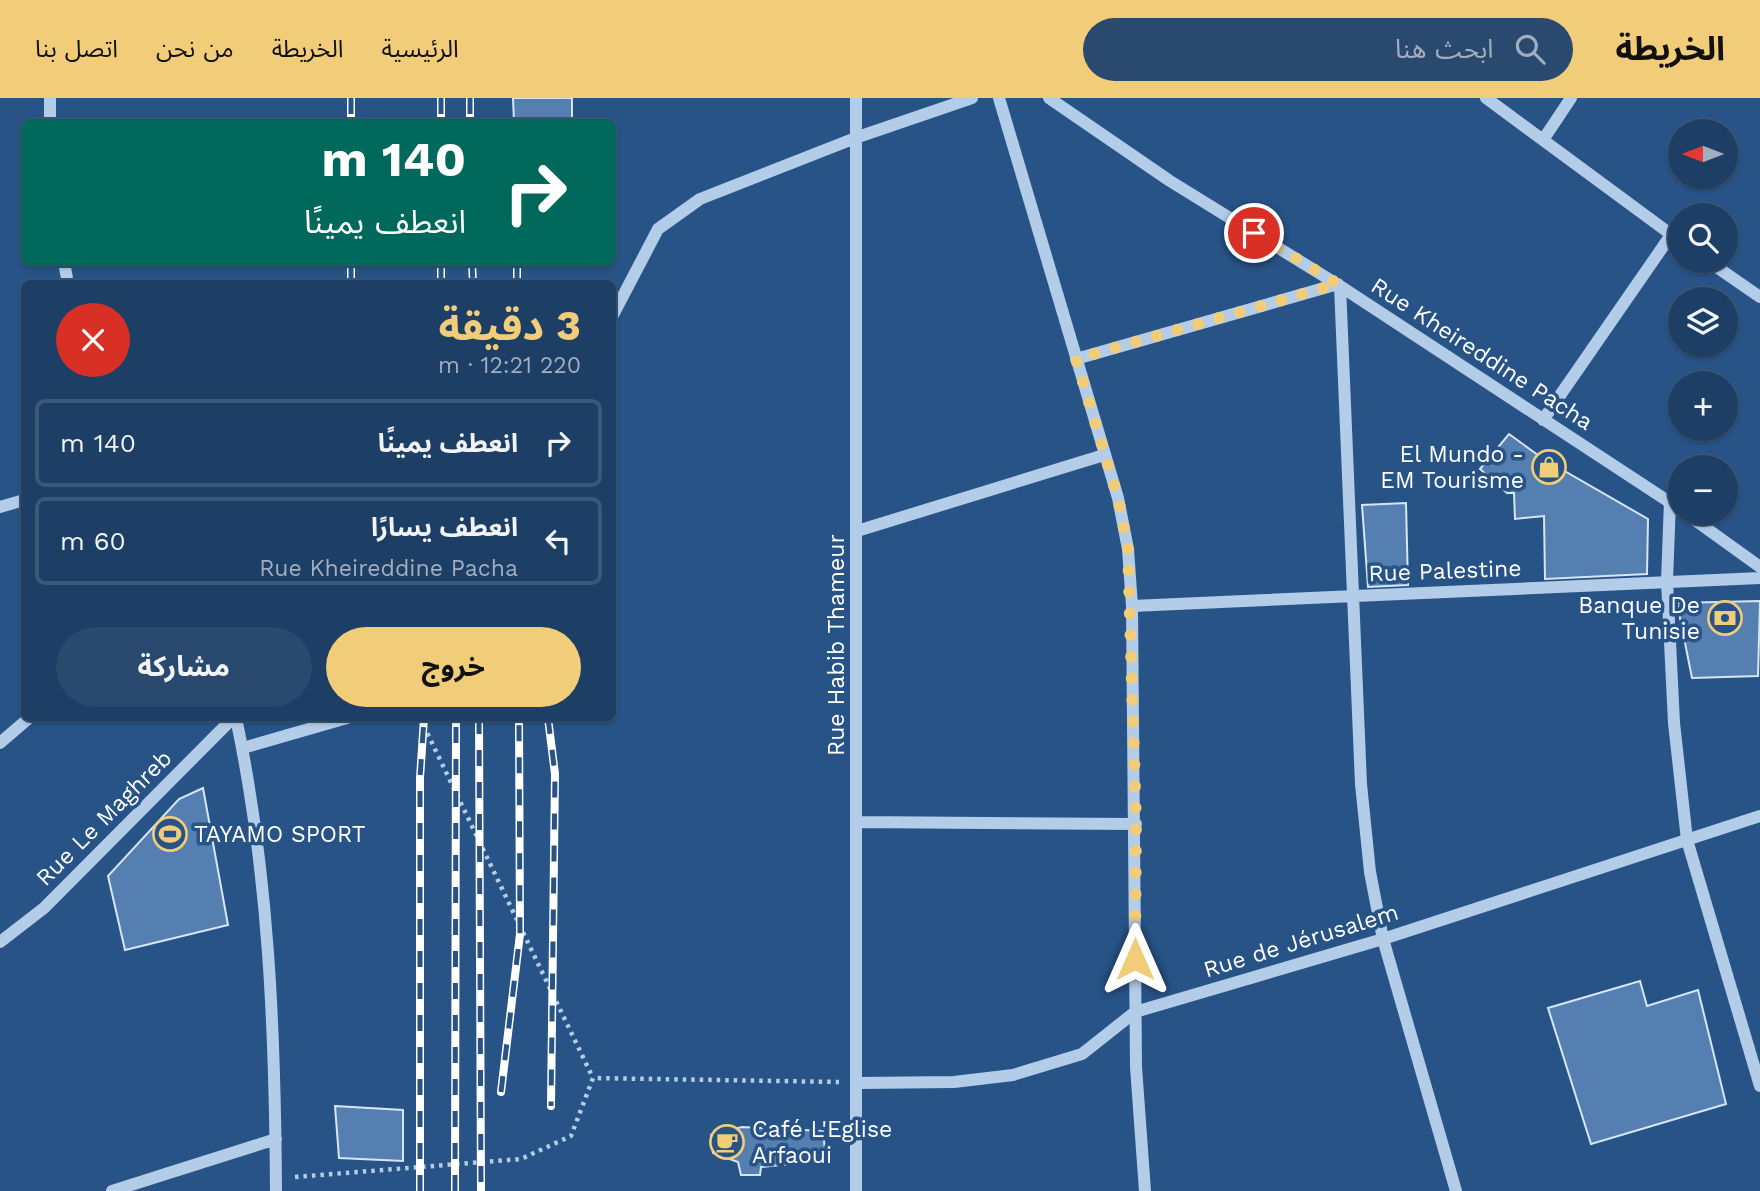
<!DOCTYPE html>
<html lang="ar">
<head>
<meta charset="utf-8">
<style>
	body { margin:0; font-family:"Work Sans","Noto Sans Arabic",sans-serif; background:#2a496e; color:#f1f3f6; direction:rtl; height:100vh; display:flex; flex-direction:column; font-size:26px; white-space:nowrap }
	* { box-sizing:border-box; margin:0 }
	p { font-size:23px; color:#a0aebf }
	.icon { flex:none; width:38px; height:38px; fill:none; stroke:currentColor; stroke-width:2; stroke-linecap:round; stroke-linejoin:round }
	.map { position:relative; flex:1; overflow:hidden; direction:ltr }
	.panel { position:absolute; left:21px; top:182px; width:595px; height:441px; display:flex; flex-direction:column; background:#1d3e65; border-radius:10px; box-shadow:0 2px 5px #0004,0 0 0 2px #3b5779; direction:rtl }
	.panel>* { flex:none }
	.top-card { position:absolute; left:21px; top:21px; width:595px; height:147px; border-radius:10px; box-shadow:0 2px 5px #0004,0 0 0 2px #3b5779; direction:rtl; background:#00695c; color:#fff; overflow:hidden }
	.needle { width:46px; rotate:270deg }
	.controls { position:absolute; left:1668px; top:21px; display:grid; gap:14px }
	.controls a { display:grid; place-items:center; width:70px; height:70px; border-radius:50%; background:#1d3e65; box-shadow:0 2px 5px #0004,0 0 0 2px #3b5779; font-size:35px }
	.pin { position:absolute; display:grid; place-items:center; width:60px; height:60px; color:#fff; margin:-30px; border:4px solid #fff; border-radius:50%; box-shadow:0 2px 7px #0007 }
	.me { position:absolute; width:77px; margin:-38px; rotate:0deg; stroke-linejoin:round; filter:drop-shadow(0 0 5px #0008) }
	.turn { display:flex; align-items:center; gap:24px; height:147px; padding:0 35px; font-size:32px }
	.turn .icon { width:91px; height:91px; stroke-width:2.5 }
	.turn b { display:block; font-size:49px; line-height:60px }
	.round { display:grid; place-items:center; flex:none; width:74px; height:74px; border-radius:37px; background:#2a496e }
	.head { display:flex; align-items:center; justify-content:space-between; height:119px; padding:0 35px }
	h1 { font-size:42px; font-weight:700; line-height:52px; color:#f1cc79 }
	.action { display:flex; gap:14px; margin-top:auto; padding:14px 35px }
	.action a { flex:1; height:80px; border-radius:42px; background:#f1cc79; color:#111; font-size:28px; font-weight:700; line-height:80px; text-align:center }
	.action a+a { background:#2a496e; color:#f1f3f6 }
	ul { padding:0; list-style:none }
	li { display:flex; align-items:center; gap:21px; height:88px; margin:0 14px 10px; padding:0 21px; border:4px solid #3b5779; border-radius:10px }
	li div { flex:1 }
	li b { display:block; font-size:26px }
	li em { font-style:normal }
	header { display:flex; align-items:center; gap:42px; box-sizing:border-box; height:98px; padding:0 35px; background:#f1cc79; color:#111 }
	header strong { font-size:33px }
	nav { display:flex; gap:38px; margin-inline-start:auto; font-size:24px }
	.search { width:490px; height:63px; background:#2a496e; display:flex; align-items:center; gap:18px; box-sizing:border-box; padding:0 24px; border-radius:38px; color:#a0aebf; font-size:26px }
	.map>svg:first-child { display:block }
	.building { fill:#547fb0; stroke:#d7e6f7; stroke-width:2 }
	.lines { fill:none; stroke-linecap:round; stroke-linejoin:round }
	.path { stroke:#b3cce8; stroke-width:4.5; stroke-dasharray:3.5 5; stroke-linecap:butt }
	.minor { stroke:#b3cce8; stroke-width:12 }
	.rail-casing { stroke:#fff; stroke-width:8 }
	.rail { stroke:#275387; stroke-width:5; stroke-dasharray:16; stroke-linecap:butt }
	.route { stroke:#f1cc79; stroke-width:12; stroke-dasharray:0 21.6 }
	.labels { text-anchor:middle; dominant-baseline:central; stroke-width:7; stroke-linejoin:round; paint-order:stroke }
	.street-label { font-size:23px; fill:#fff; stroke:#275387 }
	.poi-label { font-size:23px; fill:#fff; stroke:#275387; text-anchor:end }
</style>
</head>
<body>
<header>
<strong>الخريطة</strong>
<div class="search"><svg class="icon" aria-label="search" viewBox="0 0 24 24"><circle cx="10" cy="10" r="6"/><path d="M15 15l6 6"/></svg>ابحث هنا</div>
<nav><a>الرئيسية</a><a>الخريطة</a><a>من نحن</a><a>اتصل بنا</a></nav>
</header>
<div class="map">
<svg width="1760" height="1093" viewBox="0 0 1760 1093">
	<rect width="100%" height="100%" fill="#275387"/>
	<!-- building -->
	<path class="building" d="M 513,0 L 572,0 L 572,24 L 514,24 Z
		M 1509,336 L 1542,360 L 1648,421 L 1647,476 L 1545,481 L 1544,418 L 1515,421 L 1514,395 L 1507,395 L 1480,371 Z
		M 1406,405 L 1408,487 L 1368,489 L 1362,407 Z
		M 1760,503 L 1758,578 L 1692,580 L 1677,505 Z
		M 203,690 L 228,827 L 125,852 L 108,778 L 179,701 Z
		M 1640,883 L 1647,908 L 1698,892 L 1726,1006 L 1591,1046 L 1548,910 Z
		M 335,1008 L 403,1012 L 403,1063 L 339,1060 Z
		M 742,1029 L 823,1033 L 826,1062 L 761,1069 L 760,1077 L 741,1077 L 738,1064 L 713,1055 L 711,1037 Z"/>
	<g class="lines">
		<!-- path -->
		<path class="path" d="M 420,620 L 593,980
			M 295,1079 L 521,1061 L 571,1038 L 593,980 L 839,984"/>
		<!-- minor -->
		<path class="minor" d="M 999,0 L 1118,400 L 1128,451 L 1132,508 L 1136,969 L 1145,1093
			M 1049,0 L 1170,83 L 1340,188 L 1680,411
			M 1486,0 L 1680,143
			M 50,24 L 50,0
			M 1543,42 L 1571,0
			M 1708,163 L 1760,199
			M 64,164 L 68,186
			M 1340,188 L 1361,686 L 1370,774 L 1383,841 L 1456,1093
			M 612,219 L 658,131 L 700,101 L 858,39 L 972,0
			M 1076,261 L 1338,186
			M 1543,322 L 1671,137
			M 1670,403 L 1667,483 L 1674,625 L 1687,742 L 1760,988
			M 0,409 L 24,402
			M 1685,415 L 1760,469
			M 857,433 L 1104,357
			M 1132,508 L 1760,480
			M 236,620 C 269,775 275,934 276,1093
			M 0,645 L 29,620
			M 243,650 L 347,620
			M 857,724 L 1136,726
			M 0,844 L 44,810 L 233,620
			M 858,985 L 954,984 L 1013,977 L 1082,956 L 1135,914 L 1383,841 L 1760,718
			M 112,1093 L 276,1041
			M 856,1093 L 856,0"/>
		<!-- rail casing -->
		<g class="rail-casing">
			<path id="rail" d="M 351,0 L 351,24
				M 441,0 L 441,24
				M 470,0 L 470,24
				M 351,164 L 351,186
				M 441,164 L 441,186
				M 472,164 L 473,186
				M 517,164 L 517,186
				M 479,620 L 481,1093
				M 548,620 L 555,676 L 551,1008
				M 501,994 L 520,836 L 519,620
				M 420,1093 L 420,680 L 424,620
				M 455,1093 L 456,620"/>
		</g>
		<!-- rail -->
		<use href="#rail" class="rail"/>
	</g>
	<g class="lines">
		<!-- route -->
		<path class="route" d="M 1135,861 L 1136,726 L 1128,451 L 1118,400 L 1076,261 L 1338,186 L 1254,135"/>
	</g>
	<!-- icons -->
	<defs>
		<g id="shop-ring" transform="scale(1.75)"><circle r="9.5" fill="#275387" stroke="#f1cc79" stroke-width="1.5"/><path d="M-5-2.5h2.3a2.7 3.5 0 0 1 5.4 0H5L5.5 6h-11ZM-1.5-2.5h3a1.5 2.3 0 0 0-3 0Z" fill="#f1cc79"/></g>
		<g id="bank-ring" transform="scale(1.75)"><circle r="9.5" fill="#275387" stroke="#f1cc79" stroke-width="1.5"/><path d="M-6-4H6V4H-6ZM0-2.3a2.3 2.3 0 1 0 0 4.6a2.3 2.3 0 1 0 0-4.6Z" fill="#f1cc79"/></g>
		<g id="stadium-ring" transform="scale(1.75)"><circle r="9.5" fill="#275387" stroke="#f1cc79" stroke-width="1.5"/><path d="M0-5a6.5 5 0 1 0 0 10a6.5 5 0 1 0 0-10ZM-3.5-1.8h7v3.6h-7Z" fill="#f1cc79"/></g>
		<g id="cafe-ring" transform="scale(1.75)"><circle r="9.5" fill="#275387" stroke="#f1cc79" stroke-width="1.5"/><path d="M-5.5-4.5H6V0H3Q3 3.5 0 3.5H-2.5Q-5.5 3.5-5.5 0ZM3-3.2v2h1.7v-2ZM-6 4.5H4V6H-6Z" fill="#f1cc79"/></g>
	</defs>
	<g fill-rule="evenodd">
		<use href="#shop-ring" x="1549" y="369"/>
		<use href="#bank-ring" x="1725" y="520"/>
		<use href="#stadium-ring" x="170" y="736"/>
		<use href="#cafe-ring" x="727" y="1044"/>
	</g>
	<g class="labels">
		<!-- street labels -->
		<g class="street-label">
			<text transform="translate(1482 256) rotate(33)">Rue Kheireddine Pacha</text>
			<text transform="translate(1445 473) rotate(-2)">Rue Palestine</text>
			<text transform="translate(836 547) rotate(-90)">Rue Habib Thameur</text>
			<text transform="translate(104 720) rotate(-45)">Rue Le Maghreb</text>
			<text transform="translate(1301 843) rotate(-17)">Rue de Jérusalem</text>
		</g>
		<!-- poi labels -->
		<g class="poi-label">
			<text x="1524" y="356">El Mundo -<tspan x="1524" dy="26">EM Tourisme</tspan></text>
			<text x="1700" y="507">Banque De<tspan x="1700" dy="26">Tunisie</tspan></text>
			<text x="194" y="736" text-anchor="start">TAYAMO SPORT</text>
			<text x="752" y="1031" text-anchor="start">Café L'Eglise<tspan x="752" dy="26">Arfaoui</tspan></text>
		</g>
	</g>
</svg>
<div class="controls">
<a><svg class="needle" viewBox="-14 -14 28 28"><path d="M0-13l5 13h-10z" fill="#e53935"/><path d="M0 13l5-13h-10z" fill="#a0aebf"/></svg></a>
<a><svg class="icon" aria-label="search" viewBox="0 0 24 24"><circle cx="10" cy="10" r="6"/><path d="M15 15l6 6"/></svg></a>
<a><svg class="icon" aria-label="layers" viewBox="0 0 24 24"><path d="M12 4l9 5-9 5-9-5zM3 14l9 5 9-5"/></svg></a>
<a>+</a>
<a>−</a>
</div>
<div class="pin" style="left:1254px;top:135px;background:#d93025"><svg class="icon" aria-label="arrive" viewBox="0 0 24 24"><path d="M6 21V4h12l-3 4 3 4H6"/></svg></div>
<svg class="me" style="left:1135px;top:861px" viewBox="-20 -20 40 40"><path d="M0-17L14 15 0 8-14 15z" fill="#f1cc79" stroke="#fff" stroke-width="4"/></svg>
<div class="top-card">
<div class="turn"><svg class="icon" aria-label="right" viewBox="0 0 24 24"><path d="M7 20v-9h11M14 6l5 5-5 5"/></svg><div><b>140 m</b>انعطف يمينًا</div></div>
</div>
<section class="panel">
<div class="head"><div><h1>3 دقيقة</h1><p>220 m · 12:21</p></div><a class="round" style="background:#d93025;color:#fff"><svg class="icon" aria-label="close" viewBox="0 0 24 24"><path d="M6 6l12 12M18 6L6 18"/></svg></a></div>
<ul>
<li><svg class="icon" aria-label="right" viewBox="0 0 24 24"><path d="M7 20v-9h11M14 6l5 5-5 5"/></svg><div><b>انعطف يمينًا</b></div><em>140 m</em></li>
<li><svg class="icon" aria-label="left" viewBox="0 0 24 24"><path d="M17 20v-9H6M10 6l-5 5 5 5"/></svg><div><b>انعطف يسارًا</b><p>Rue Kheireddine Pacha</p></div><em>60 m</em></li>
</ul>
<div class="action"><a>خروج</a><a>مشاركة</a></div>
</section>
</div>
</body>
</html>
